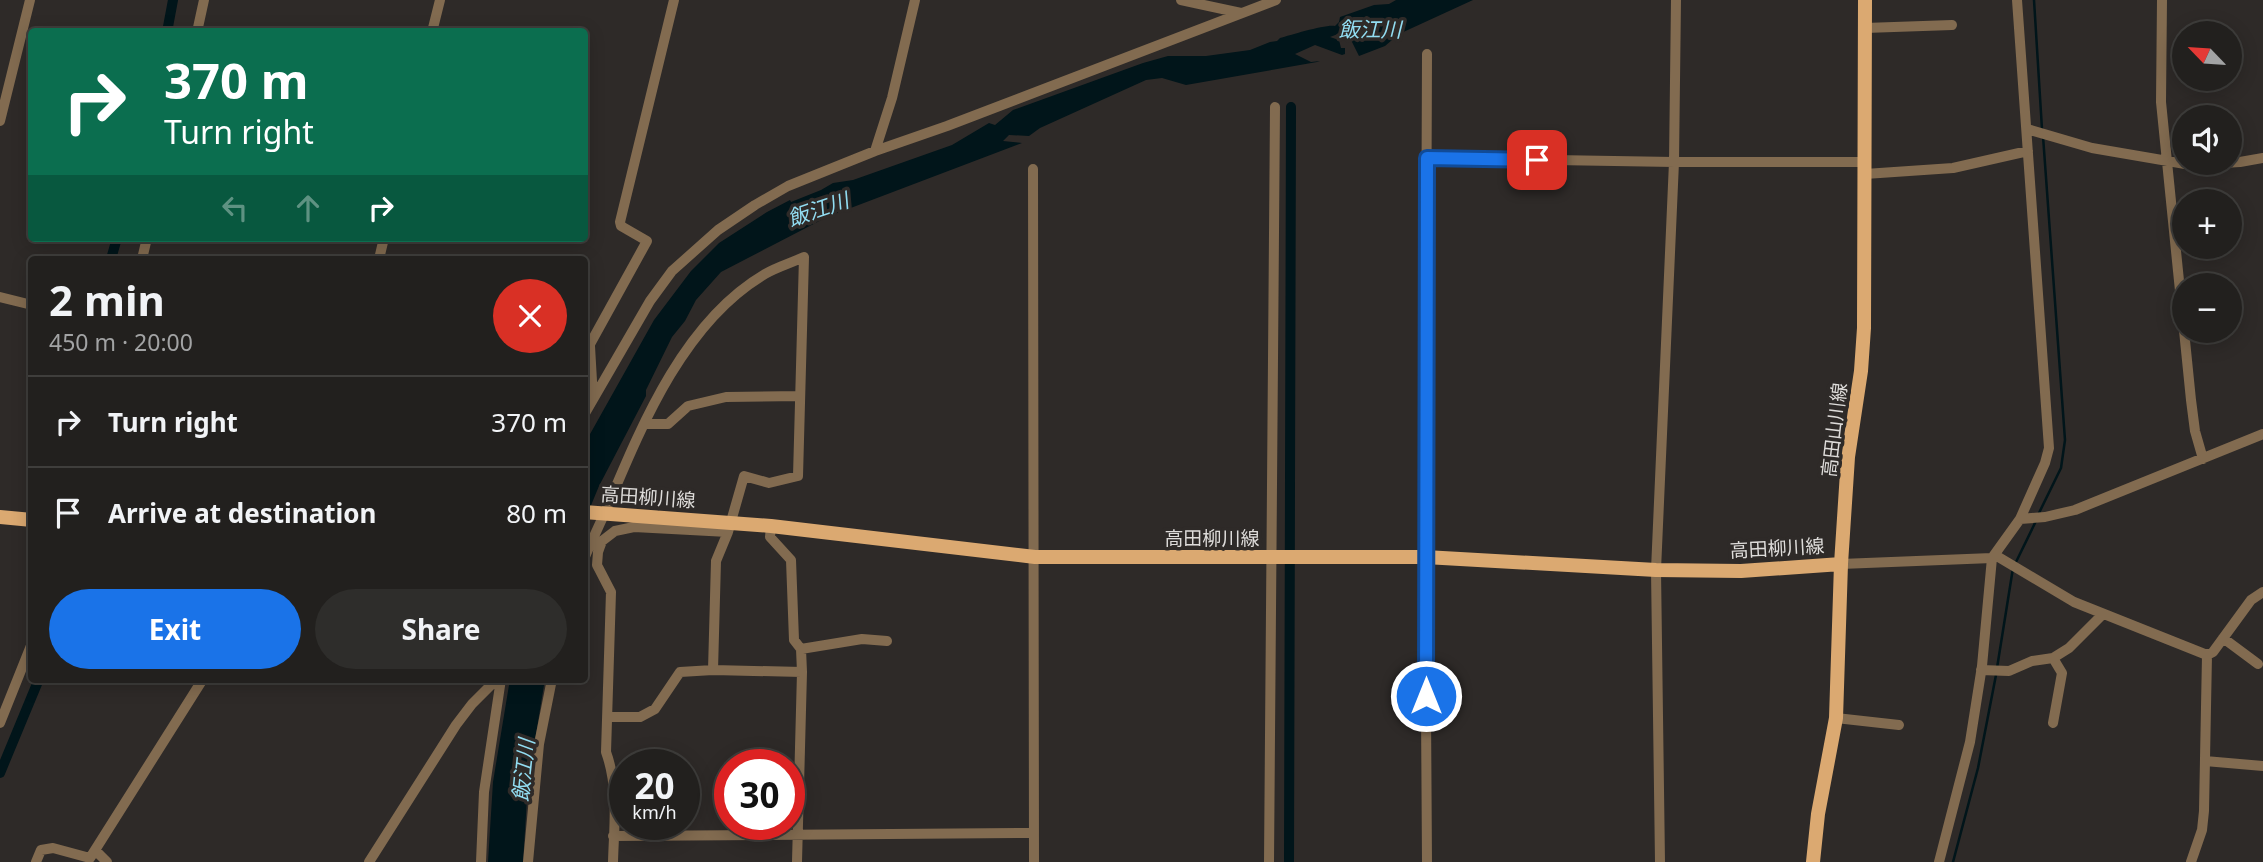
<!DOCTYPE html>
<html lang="en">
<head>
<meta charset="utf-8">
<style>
	body { margin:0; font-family:"Noto Sans","Noto Sans JP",sans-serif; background:#2e2d2b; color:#f1f3f6; height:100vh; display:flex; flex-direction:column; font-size:26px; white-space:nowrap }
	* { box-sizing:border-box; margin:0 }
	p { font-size:23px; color:#a2a3a4 }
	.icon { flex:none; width:38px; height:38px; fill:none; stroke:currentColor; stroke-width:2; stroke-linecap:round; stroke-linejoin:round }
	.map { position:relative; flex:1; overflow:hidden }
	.sheet { position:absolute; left:28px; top:256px; width:560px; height:427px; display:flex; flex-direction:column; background:#22201e; border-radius:7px; box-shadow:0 4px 18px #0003,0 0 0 2px #3f3e3c }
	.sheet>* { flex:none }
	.banner { position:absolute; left:28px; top:28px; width:560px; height:214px; border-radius:7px; box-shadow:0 4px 18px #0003,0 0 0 2px #3f3e3c; background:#0b6e4f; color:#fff; overflow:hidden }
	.needle { width:46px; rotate:295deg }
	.tools { position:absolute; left:2172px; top:21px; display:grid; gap:14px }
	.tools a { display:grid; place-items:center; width:70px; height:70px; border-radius:50%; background:#22201e; box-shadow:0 4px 18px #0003,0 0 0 2px #3f3e3c; font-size:35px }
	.speed { position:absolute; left:609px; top:749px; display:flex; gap:14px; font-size:35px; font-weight:700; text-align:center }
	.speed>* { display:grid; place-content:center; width:91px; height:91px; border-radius:50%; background:#22201e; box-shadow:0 4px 18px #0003,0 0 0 2px #3f3e3c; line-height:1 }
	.speed small { font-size:18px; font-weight:400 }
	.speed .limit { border:10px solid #d22; background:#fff; color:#111 }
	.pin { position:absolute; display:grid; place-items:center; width:60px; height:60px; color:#fff; margin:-30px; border-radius:14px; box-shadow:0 4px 10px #0006 }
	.me { position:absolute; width:77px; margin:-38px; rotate:0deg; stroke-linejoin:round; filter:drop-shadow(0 0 5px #0008) }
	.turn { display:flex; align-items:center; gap:24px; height:147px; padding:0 21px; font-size:32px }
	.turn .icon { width:91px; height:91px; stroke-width:2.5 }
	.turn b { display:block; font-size:49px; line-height:60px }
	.lanes { display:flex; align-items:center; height:66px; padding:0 21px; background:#0003; justify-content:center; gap:35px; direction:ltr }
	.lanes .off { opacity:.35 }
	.round { display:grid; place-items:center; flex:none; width:74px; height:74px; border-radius:37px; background:#2e2d2b }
	.head { display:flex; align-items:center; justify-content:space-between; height:119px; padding:0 21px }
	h1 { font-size:42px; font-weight:700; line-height:52px }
	.cta { display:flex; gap:14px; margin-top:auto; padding:14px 21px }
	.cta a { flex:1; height:80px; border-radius:42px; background:#1a73e8; color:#fff; font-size:28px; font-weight:700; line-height:80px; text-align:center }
	.cta a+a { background:#2e2d2b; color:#f1f3f6 }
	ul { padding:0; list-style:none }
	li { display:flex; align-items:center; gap:21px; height:91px; padding:0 21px; border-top:2px solid #3f3e3c }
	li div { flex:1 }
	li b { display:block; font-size:26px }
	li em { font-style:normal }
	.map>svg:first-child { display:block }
	.water { fill:#01151a }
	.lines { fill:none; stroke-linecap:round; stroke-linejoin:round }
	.stream { stroke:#01151a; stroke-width:2.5 }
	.canal { stroke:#01151a; stroke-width:10 }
	.minor { stroke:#826b50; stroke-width:10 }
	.major { stroke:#dba971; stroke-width:14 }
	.route-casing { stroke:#114b97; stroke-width:18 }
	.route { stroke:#1a73e8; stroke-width:12 }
	.labels { text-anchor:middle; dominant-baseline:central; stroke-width:7; stroke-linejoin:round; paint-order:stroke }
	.street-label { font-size:19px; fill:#dedcda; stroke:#2e2a28 }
	.water-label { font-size:21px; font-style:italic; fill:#92ddf2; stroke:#2e2a28 }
</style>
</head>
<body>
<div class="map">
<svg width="2263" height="862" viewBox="0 0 2263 862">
	<rect width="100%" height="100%" fill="#2e2a28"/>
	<!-- water -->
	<path class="water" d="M 1396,0 L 1473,0 L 1399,34 L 1385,46 L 1359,56 L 1349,36 L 1336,36 L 1343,32 L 1330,37 L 1339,40 L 1341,48 L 1345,48 L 1345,54 L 1342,55 L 1315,45 L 1295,54 L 1311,62 L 1320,61 L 1317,62 L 1186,85 L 1162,78 L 1146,80 L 1040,128 L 1029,136 L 1009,135 L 1003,141 L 1022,143 L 827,217 L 721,272 L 696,300 L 685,321 L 672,337 L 646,390 L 646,396 L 599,486 L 585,520 L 585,443 L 654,320 L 691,271 L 719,243 L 767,212 L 790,200 L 791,202 L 821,190 L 833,183 L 853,180 L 952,145 L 989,123 L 995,125 L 1013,110 L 1143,63 L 1168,56 L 1206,56 L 1250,50 L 1270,42 L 1277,41 L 1280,38 C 1291,35 1326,24 1335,26 L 1339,22 L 1340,17 L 1374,5 L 1389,4 Z
		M 510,679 L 545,679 L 528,783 L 523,862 L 488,862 L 493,782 Z"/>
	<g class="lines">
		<!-- stream -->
		<path class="stream" d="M 2034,0 L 2042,129
			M 2038,515 L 2061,468 L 2065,440 L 2043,136
			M 2016,562 L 2036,521
			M 1997,668 L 2013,568
			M 1953,862 L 1978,768 L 1996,675"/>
		<!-- canal -->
		<path class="canal" d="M 167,32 L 173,0
			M 111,259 L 117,238
			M 0,773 L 39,679
			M 1289,862 L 1291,107"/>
		<!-- minor -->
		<path class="minor" d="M 1181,0 L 1241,13
			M 2162,0 L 2161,102 L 2191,400 L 2195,431 L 2203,459
			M 1865,28 L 1952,25
			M 197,32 L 204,0
			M 432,32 L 440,0
			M 1427,54 L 1425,557 L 1427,862
			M 0,121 L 30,0
			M 2027,129 L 2092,148 L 2191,165 L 2240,162 L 2263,158
			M 875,151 L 892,98 L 915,0
			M 1427,158 L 1674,162 L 1865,162
			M 1033,169 L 1034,862
			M 1865,174 L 1953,168 L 2028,151
			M 142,259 L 147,238
			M 379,259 L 384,238
			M 0,297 L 32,305
			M 590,346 L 593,399
			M 584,355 L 647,241 L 621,226 L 620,222 L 674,0
			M 584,415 L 650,301 L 672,271 L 718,230 L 755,205 L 788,186 L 875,151 L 947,126 L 1276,0
			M 644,424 L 668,424 L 688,406 L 726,397 L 800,396
			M 2020,519 L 2045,517 L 2075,510 L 2263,434
			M 771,526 L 770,537 L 791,560 L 794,640 L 801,649 L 802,672
			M 1995,555 L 2074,602 L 2207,655
			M 584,559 C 591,542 599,526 606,510 C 641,427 683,322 765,274 C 777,267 791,263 804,257 L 798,476 L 769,483 L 744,476 L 728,532 L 716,561 L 713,670 L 802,672 L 797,862
			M 1841,564 L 1992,558
			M 2223,638 L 2258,664
			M 801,649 L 862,639 L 887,641
			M 2207,655 L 2213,652 L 2251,600 L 2263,592
			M 1981,670 L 2009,671 L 2032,661 L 2053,658 L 2069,648 L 2103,614
			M 609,717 L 640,717 L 655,709 L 680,672 L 713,670
			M 1836,718 L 1899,725
			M 0,723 L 32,643
			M 2053,723 L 2062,673 L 2053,658
			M 2205,761 L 2263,766
			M 613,836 L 1033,833
			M 95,850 L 107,862
			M 36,862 L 41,850 L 53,848 L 90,858 L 203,679
			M 369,862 L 456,725 L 472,704 L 497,679
			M 481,862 L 484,792 L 501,679
			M 528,862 L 539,744 L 552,679
			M 613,862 C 614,825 619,788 606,752 L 611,592 L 597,565 L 598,552 L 602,541 L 615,531 L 634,527 L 728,532
			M 1269,862 L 1275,107
			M 1660,862 L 1656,570 L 1674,162 L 1676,0
			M 1939,862 L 1970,742 L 1982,666 L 1992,558 L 2020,519 L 2045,463 L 2049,448 L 2017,0
			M 2191,862 L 2202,830 L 2204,811 L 2207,655"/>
		<!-- major -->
		<path class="major" d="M 584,512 L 771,526 L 1035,557 L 1425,557 L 1656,570 L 1741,571 L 1841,564
			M 0,517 L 32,520
			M 1813,862 L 1818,814 L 1836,718 L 1841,564 L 1848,457 L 1861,371 L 1864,328 L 1865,0"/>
	</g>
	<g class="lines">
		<!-- route casing -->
		<g class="route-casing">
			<path id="route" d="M 1426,696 L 1427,158 L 1537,160"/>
		</g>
		<!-- route -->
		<use href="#route" class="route"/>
	</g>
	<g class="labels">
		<!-- street labels -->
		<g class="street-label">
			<text transform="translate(1834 430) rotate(-83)">高田山川線</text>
			<text transform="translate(648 497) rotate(4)">高田柳川線</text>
			<text x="1212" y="538">高田柳川線</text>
			<text transform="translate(1777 548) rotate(-3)">高田柳川線</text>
		</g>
		<!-- water labels -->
		<g class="water-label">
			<text x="1370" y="29">飯江川</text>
			<text transform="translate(818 209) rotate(-19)">飯江川</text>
			<text transform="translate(523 770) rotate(-84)">飯江川</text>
		</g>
	</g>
</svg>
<div class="tools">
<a><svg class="needle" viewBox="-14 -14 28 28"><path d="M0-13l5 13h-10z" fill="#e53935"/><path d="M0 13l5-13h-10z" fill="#a2a3a4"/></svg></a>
<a><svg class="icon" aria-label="sound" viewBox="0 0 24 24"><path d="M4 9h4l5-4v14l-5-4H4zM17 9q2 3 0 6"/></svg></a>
<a>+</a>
<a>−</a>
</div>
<div class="speed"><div>20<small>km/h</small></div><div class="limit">30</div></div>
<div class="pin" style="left:1537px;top:160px;background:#d93025"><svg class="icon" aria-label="arrive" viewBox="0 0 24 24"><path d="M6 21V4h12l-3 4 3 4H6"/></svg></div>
<svg class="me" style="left:1426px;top:696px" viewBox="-20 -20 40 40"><circle r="17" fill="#1a73e8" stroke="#fff" stroke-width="3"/><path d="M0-11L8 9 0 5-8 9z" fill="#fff"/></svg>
<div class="banner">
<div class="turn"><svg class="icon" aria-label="right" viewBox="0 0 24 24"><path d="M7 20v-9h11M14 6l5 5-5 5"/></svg><div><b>370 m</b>Turn right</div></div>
<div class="lanes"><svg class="icon off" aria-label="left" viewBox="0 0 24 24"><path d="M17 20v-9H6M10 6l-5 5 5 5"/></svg><svg class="icon off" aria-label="ahead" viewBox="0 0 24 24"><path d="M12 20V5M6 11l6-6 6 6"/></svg><svg class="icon" aria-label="right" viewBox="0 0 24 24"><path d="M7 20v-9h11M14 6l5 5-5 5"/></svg></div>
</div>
<section class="sheet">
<div class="head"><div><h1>2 min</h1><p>450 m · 20:00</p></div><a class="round" style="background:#d93025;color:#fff"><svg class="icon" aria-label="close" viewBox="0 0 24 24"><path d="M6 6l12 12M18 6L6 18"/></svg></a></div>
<ul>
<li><svg class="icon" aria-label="right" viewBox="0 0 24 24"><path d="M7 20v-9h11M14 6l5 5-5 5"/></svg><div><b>Turn right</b></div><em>370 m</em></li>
<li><svg class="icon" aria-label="arrive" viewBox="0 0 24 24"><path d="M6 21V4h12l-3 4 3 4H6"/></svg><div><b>Arrive at destination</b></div><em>80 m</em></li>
</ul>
<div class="cta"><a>Exit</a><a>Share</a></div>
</section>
</div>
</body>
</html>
